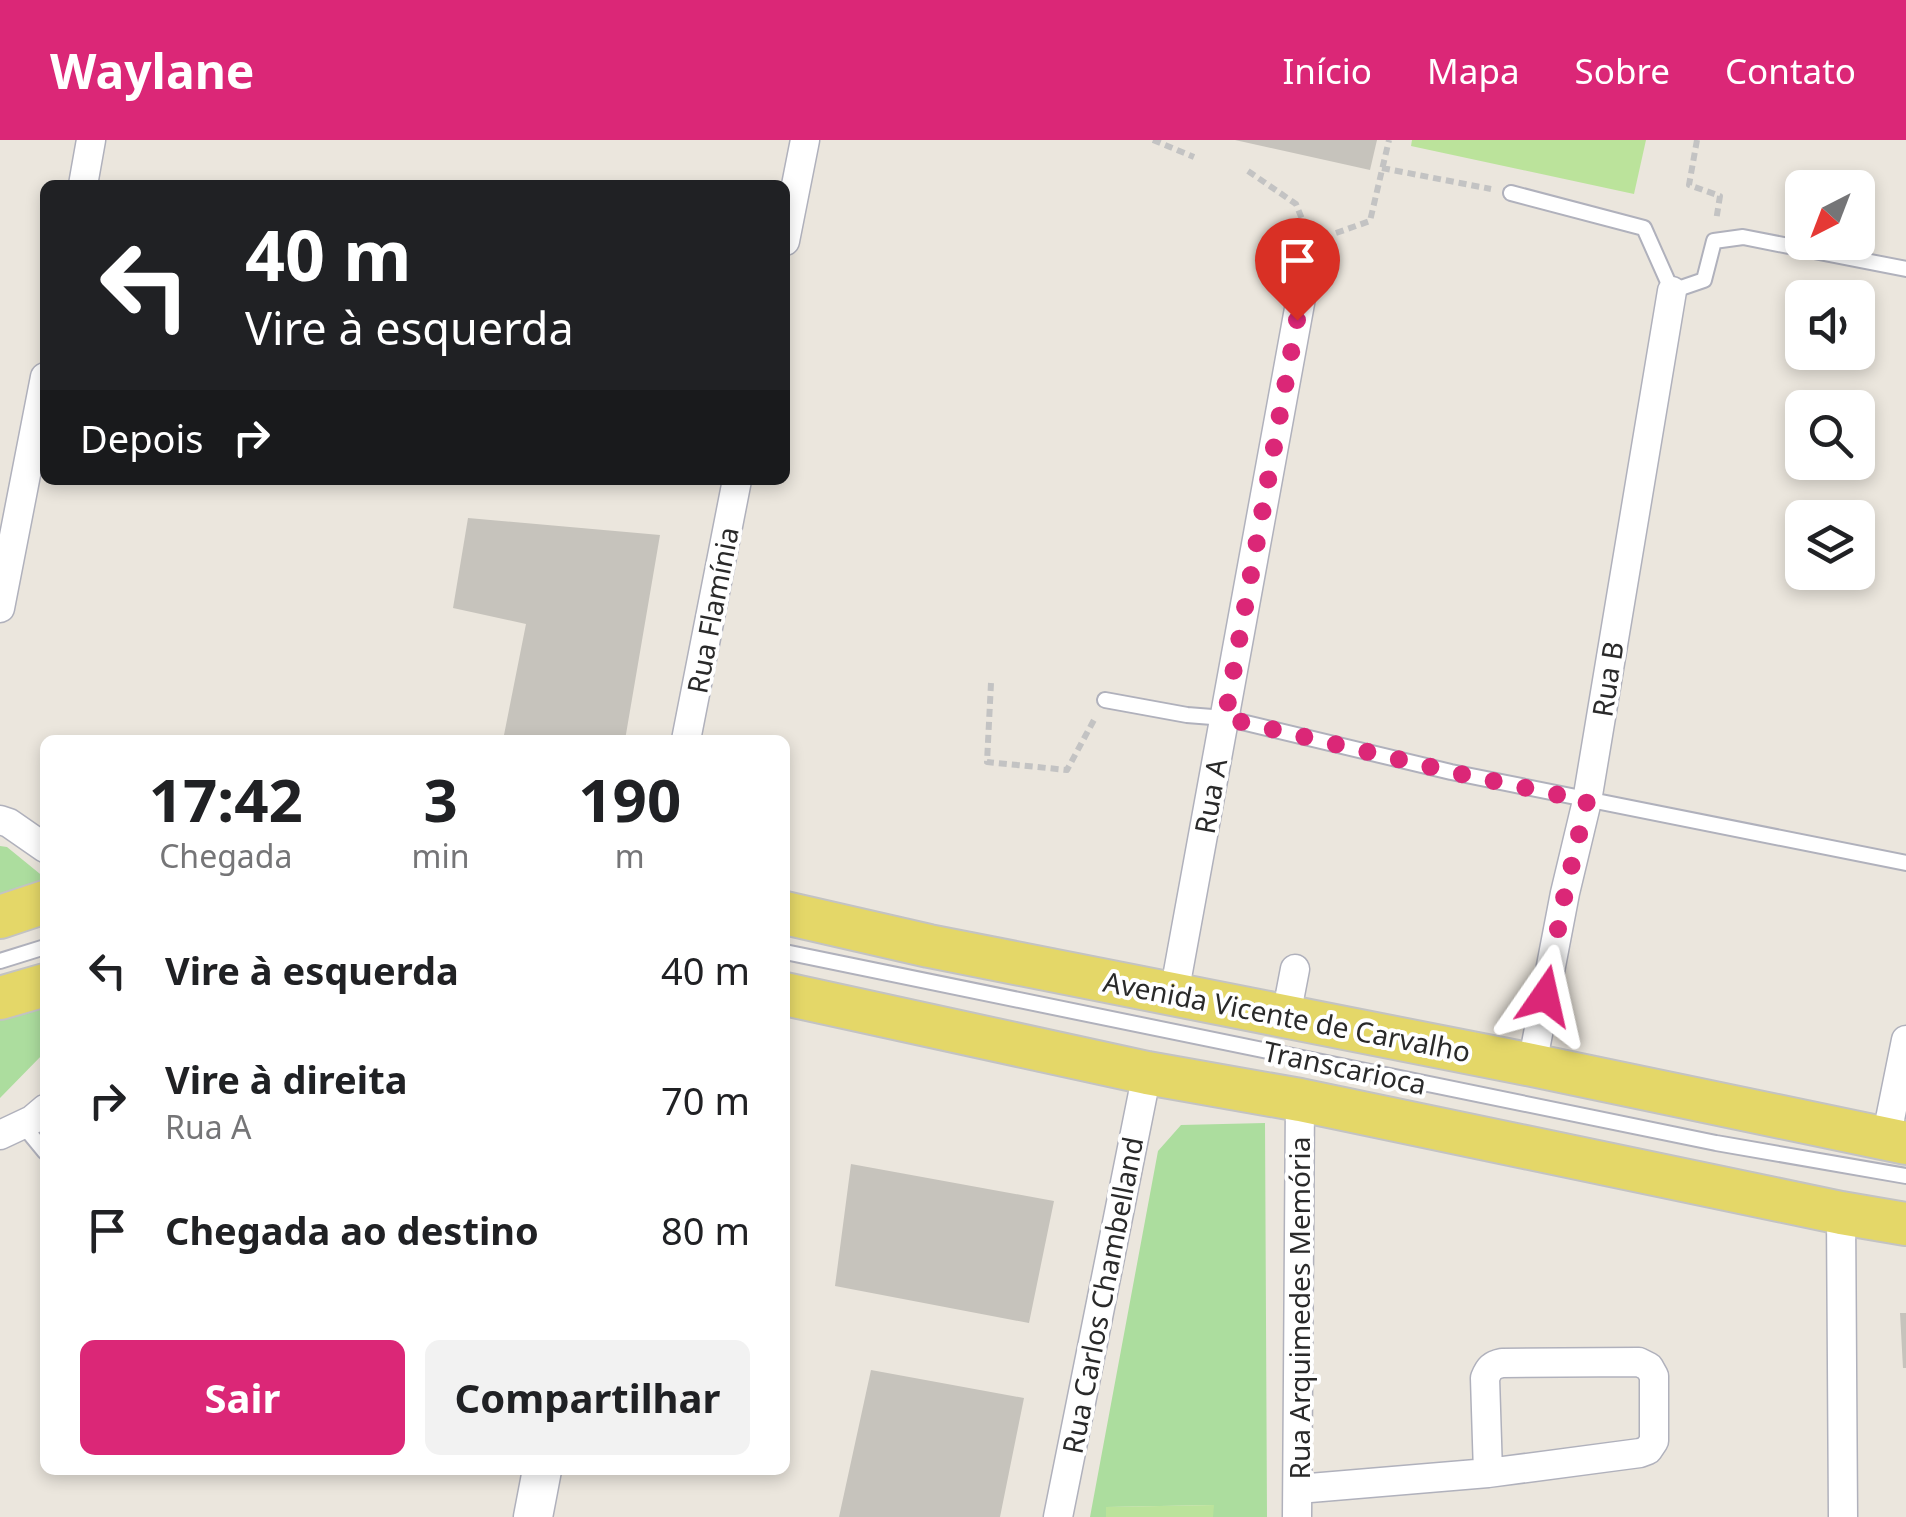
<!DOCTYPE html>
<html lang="pt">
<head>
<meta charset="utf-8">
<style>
	body { margin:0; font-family:"Noto Sans",sans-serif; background:#f2f2f2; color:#202124; height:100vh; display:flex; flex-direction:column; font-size:38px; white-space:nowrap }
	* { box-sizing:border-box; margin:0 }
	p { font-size:32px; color:#757577 }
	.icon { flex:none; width:55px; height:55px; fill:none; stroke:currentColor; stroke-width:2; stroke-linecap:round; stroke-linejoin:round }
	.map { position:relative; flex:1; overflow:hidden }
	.panel { position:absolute; left:40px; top:595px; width:750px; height:740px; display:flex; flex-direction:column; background:#fff; border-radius:15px; box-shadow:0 5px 15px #0003 }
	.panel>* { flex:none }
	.top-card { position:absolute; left:40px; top:40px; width:750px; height:305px; border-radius:15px; box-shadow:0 5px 15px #0003; background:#202124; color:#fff; overflow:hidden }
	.needle { width:65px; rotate:222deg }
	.fabs { position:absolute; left:1785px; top:30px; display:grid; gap:20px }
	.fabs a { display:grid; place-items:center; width:90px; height:90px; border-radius:15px; background:#fff; box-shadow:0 5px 15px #0003; font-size:50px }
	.pin { position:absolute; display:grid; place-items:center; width:85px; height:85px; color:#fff; margin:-102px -42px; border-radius:50% 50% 50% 0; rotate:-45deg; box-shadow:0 0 10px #0007 }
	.pin .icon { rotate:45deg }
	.me { position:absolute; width:110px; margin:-55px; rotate:11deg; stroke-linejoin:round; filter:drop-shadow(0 0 8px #0008) }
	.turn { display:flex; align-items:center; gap:35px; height:210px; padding:0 40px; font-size:45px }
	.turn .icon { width:130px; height:130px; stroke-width:2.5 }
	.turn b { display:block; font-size:70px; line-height:85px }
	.then { display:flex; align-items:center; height:95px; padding:0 40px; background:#0003; gap:20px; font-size:38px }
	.eta { display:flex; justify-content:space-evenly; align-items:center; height:170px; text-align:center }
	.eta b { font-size:60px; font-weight:700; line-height:70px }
	.action { display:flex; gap:20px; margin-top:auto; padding:20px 40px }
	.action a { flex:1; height:115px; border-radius:15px; background:#db2777; color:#fff; font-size:40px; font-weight:700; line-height:115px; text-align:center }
	.action a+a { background:#f2f2f2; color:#202124 }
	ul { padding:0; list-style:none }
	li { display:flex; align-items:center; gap:30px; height:130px; padding:0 40px }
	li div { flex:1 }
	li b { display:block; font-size:38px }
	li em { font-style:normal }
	header { display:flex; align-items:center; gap:60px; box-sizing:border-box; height:140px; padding:0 50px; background:#db2777; color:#fff }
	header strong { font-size:48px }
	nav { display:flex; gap:55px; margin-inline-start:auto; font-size:35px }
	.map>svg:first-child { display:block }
	.green { fill:#acdd9e }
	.pitch { fill:#bbe39b }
	.building { fill:#c6c3bc }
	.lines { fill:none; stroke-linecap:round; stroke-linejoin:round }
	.lane-casing { stroke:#b0b1bc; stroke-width:18 }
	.street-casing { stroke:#b0b1bc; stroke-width:31 }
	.secondary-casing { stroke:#b0b1bc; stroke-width:41 }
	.primary-casing { stroke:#c3c3c3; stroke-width:46 }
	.path { stroke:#c3c3c3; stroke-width:6; stroke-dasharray:8 5; stroke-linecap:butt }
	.lane { stroke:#fff; stroke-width:14 }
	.street { stroke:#fff; stroke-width:28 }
	.secondary { stroke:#fff; stroke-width:38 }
	.primary { stroke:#e4d768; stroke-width:42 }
	.route { stroke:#db2777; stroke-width:18; stroke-dasharray:0 32.4 }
	.labels { text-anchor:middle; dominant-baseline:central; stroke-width:8; stroke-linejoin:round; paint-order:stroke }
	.street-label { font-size:28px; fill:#2a2a2a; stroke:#fff }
</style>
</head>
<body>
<header>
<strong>Waylane</strong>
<nav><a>Início</a><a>Mapa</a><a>Sobre</a><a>Contato</a></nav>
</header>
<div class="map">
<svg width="1906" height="1377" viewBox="0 0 1906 1377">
	<rect width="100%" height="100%" fill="#ebe6dd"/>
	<!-- green -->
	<path class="green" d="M 0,706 L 7,707 L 45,738 L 45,752 L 0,764 Z
		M 45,862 L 45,912 L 0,958 L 0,873 Z
		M 1265,983 L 1267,1377 L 1213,1377 L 1213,1365 L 1107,1367 L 1106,1377 L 1090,1377 L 1158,1011 L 1181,985 Z"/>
	<!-- pitch -->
	<path class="pitch" d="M 1412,0 L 1646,0 L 1634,54 L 1411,6 Z
		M 1214,1365 L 1213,1377 L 1106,1377 L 1106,1367 Z"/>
	<!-- building -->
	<path class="building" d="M 1235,0 L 1377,0 L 1370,30 Z
		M 468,378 L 660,395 L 625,600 L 503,600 L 526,484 L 453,468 Z
		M 851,1024 L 1054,1061 L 1029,1183 L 835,1146 Z
		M 1900,1173 L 1906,1173 L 1906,1228 L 1903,1228 Z
		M 871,1230 L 1024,1258 L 1000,1377 L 839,1377 Z"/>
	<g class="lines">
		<!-- lane casing -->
		<g class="lane-casing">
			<path id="lane" d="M 1511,53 L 1644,88 L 1672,151 L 1704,140 L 1714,101 L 1743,97 L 1906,129
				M 1105,560 L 1187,575 L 1225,578 L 1451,632 L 1906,723
				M 785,812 L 1716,1003 L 1906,1036
				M 0,821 L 45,807
				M 22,984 L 45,1012"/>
		</g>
		<!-- street casing -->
		<g class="street-casing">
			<path id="street" d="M 83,45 L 91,0
				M 785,101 L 805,0
				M 0,468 L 45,237
				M 686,600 L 737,340
				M 0,680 L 9,683 L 45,708
				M 1174,854 L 1311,103
				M 1286,876 L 1295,829
				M 1532,925 L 1565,753 L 1587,661 L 1672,151
				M 0,995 L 32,980 L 45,969
				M 1886,999 L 1906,900
				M 1841,1073 L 1843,1377
				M 1298,1349 L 1488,1333 L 1485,1238 C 1489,1228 1492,1225 1502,1223 L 1639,1222 L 1649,1227 L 1654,1236 L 1654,1301 L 1648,1310 L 1640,1313 L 1488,1333
				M 1058,1377 L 1147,933
				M 1297,1377 L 1300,960"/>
		</g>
		<!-- secondary casing -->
		<g class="secondary-casing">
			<path id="secondary" d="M 533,1377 L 542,1330"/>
		</g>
		<!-- primary casing -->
		<g class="primary-casing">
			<path id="primary" d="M 785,773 L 929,806 L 1532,925 L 1906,1003
				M 0,777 L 45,762
				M 785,854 L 1147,933 L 1300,960 L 1841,1073 L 1906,1084
				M 0,858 L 45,845"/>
		</g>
		<!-- path -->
		<path class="path" d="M 1153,0 L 1194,17
			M 1697,0 L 1689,45 L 1720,56 L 1716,81
			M 1382,28 L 1491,49
			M 1248,31 L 1296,64 L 1302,79
			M 1336,93 L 1370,81 L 1389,0
			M 991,543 L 987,622 L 1067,630 L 1095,578"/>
		<!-- lane -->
		<use href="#lane" class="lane"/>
		<!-- street -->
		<use href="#street" class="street"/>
		<!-- secondary -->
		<use href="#secondary" class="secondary"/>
		<!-- primary -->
		<use href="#primary" class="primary"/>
	</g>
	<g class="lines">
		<!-- route -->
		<path class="route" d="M 1297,180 L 1225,578 L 1452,632 L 1587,661 L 1565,753 L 1545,856"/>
	</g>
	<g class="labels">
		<!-- street labels -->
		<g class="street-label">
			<text transform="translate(712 470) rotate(-79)">Rua Flamínia</text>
			<text transform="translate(1607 539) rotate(-81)">Rua B</text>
			<text transform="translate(1210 656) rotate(-80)">Rua A</text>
			<text transform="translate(1287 876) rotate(11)">Avenida Vicente de Carvalho</text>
			<text transform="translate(1345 927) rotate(12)">Transcarioca</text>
			<text transform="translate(1102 1155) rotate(-79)">Rua Carlos Chambelland</text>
			<text transform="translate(1299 1168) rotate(-90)">Rua Arquimedes Memória</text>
		</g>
	</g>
</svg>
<div class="fabs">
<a><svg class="needle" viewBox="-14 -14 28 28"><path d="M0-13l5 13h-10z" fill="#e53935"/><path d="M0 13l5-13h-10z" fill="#757577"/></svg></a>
<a><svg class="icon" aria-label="sound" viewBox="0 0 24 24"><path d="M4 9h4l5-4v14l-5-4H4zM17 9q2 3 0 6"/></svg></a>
<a><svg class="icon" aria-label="search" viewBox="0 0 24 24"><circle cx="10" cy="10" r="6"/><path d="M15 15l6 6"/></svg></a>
<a><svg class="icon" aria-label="layers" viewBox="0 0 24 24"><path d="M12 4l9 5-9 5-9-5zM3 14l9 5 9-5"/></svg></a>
</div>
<div class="pin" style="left:1297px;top:180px;background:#d93025"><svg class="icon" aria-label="arrive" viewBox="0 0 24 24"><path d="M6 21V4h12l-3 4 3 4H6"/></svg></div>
<svg class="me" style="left:1545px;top:856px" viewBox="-20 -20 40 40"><path d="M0-17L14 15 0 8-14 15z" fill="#db2777" stroke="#fff" stroke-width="4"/></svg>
<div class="top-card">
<div class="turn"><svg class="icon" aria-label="left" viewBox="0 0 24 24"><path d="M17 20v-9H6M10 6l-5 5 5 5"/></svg><div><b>40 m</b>Vire à esquerda</div></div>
<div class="then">Depois<svg class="icon" aria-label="right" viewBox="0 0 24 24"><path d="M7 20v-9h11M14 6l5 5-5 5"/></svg></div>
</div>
<section class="panel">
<div class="eta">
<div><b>17:42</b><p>Chegada</p></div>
<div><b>3</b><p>min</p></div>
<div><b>190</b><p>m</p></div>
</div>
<ul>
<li><svg class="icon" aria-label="left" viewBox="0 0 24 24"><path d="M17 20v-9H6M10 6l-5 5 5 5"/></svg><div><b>Vire à esquerda</b></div><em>40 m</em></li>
<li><svg class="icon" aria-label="right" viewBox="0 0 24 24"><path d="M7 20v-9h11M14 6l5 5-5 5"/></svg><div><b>Vire à direita</b><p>Rua A</p></div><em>70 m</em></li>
<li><svg class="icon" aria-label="arrive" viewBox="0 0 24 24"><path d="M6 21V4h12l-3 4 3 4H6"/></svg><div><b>Chegada ao destino</b></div><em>80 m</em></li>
</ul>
<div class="action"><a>Sair</a><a>Compartilhar</a></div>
</section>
</div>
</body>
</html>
